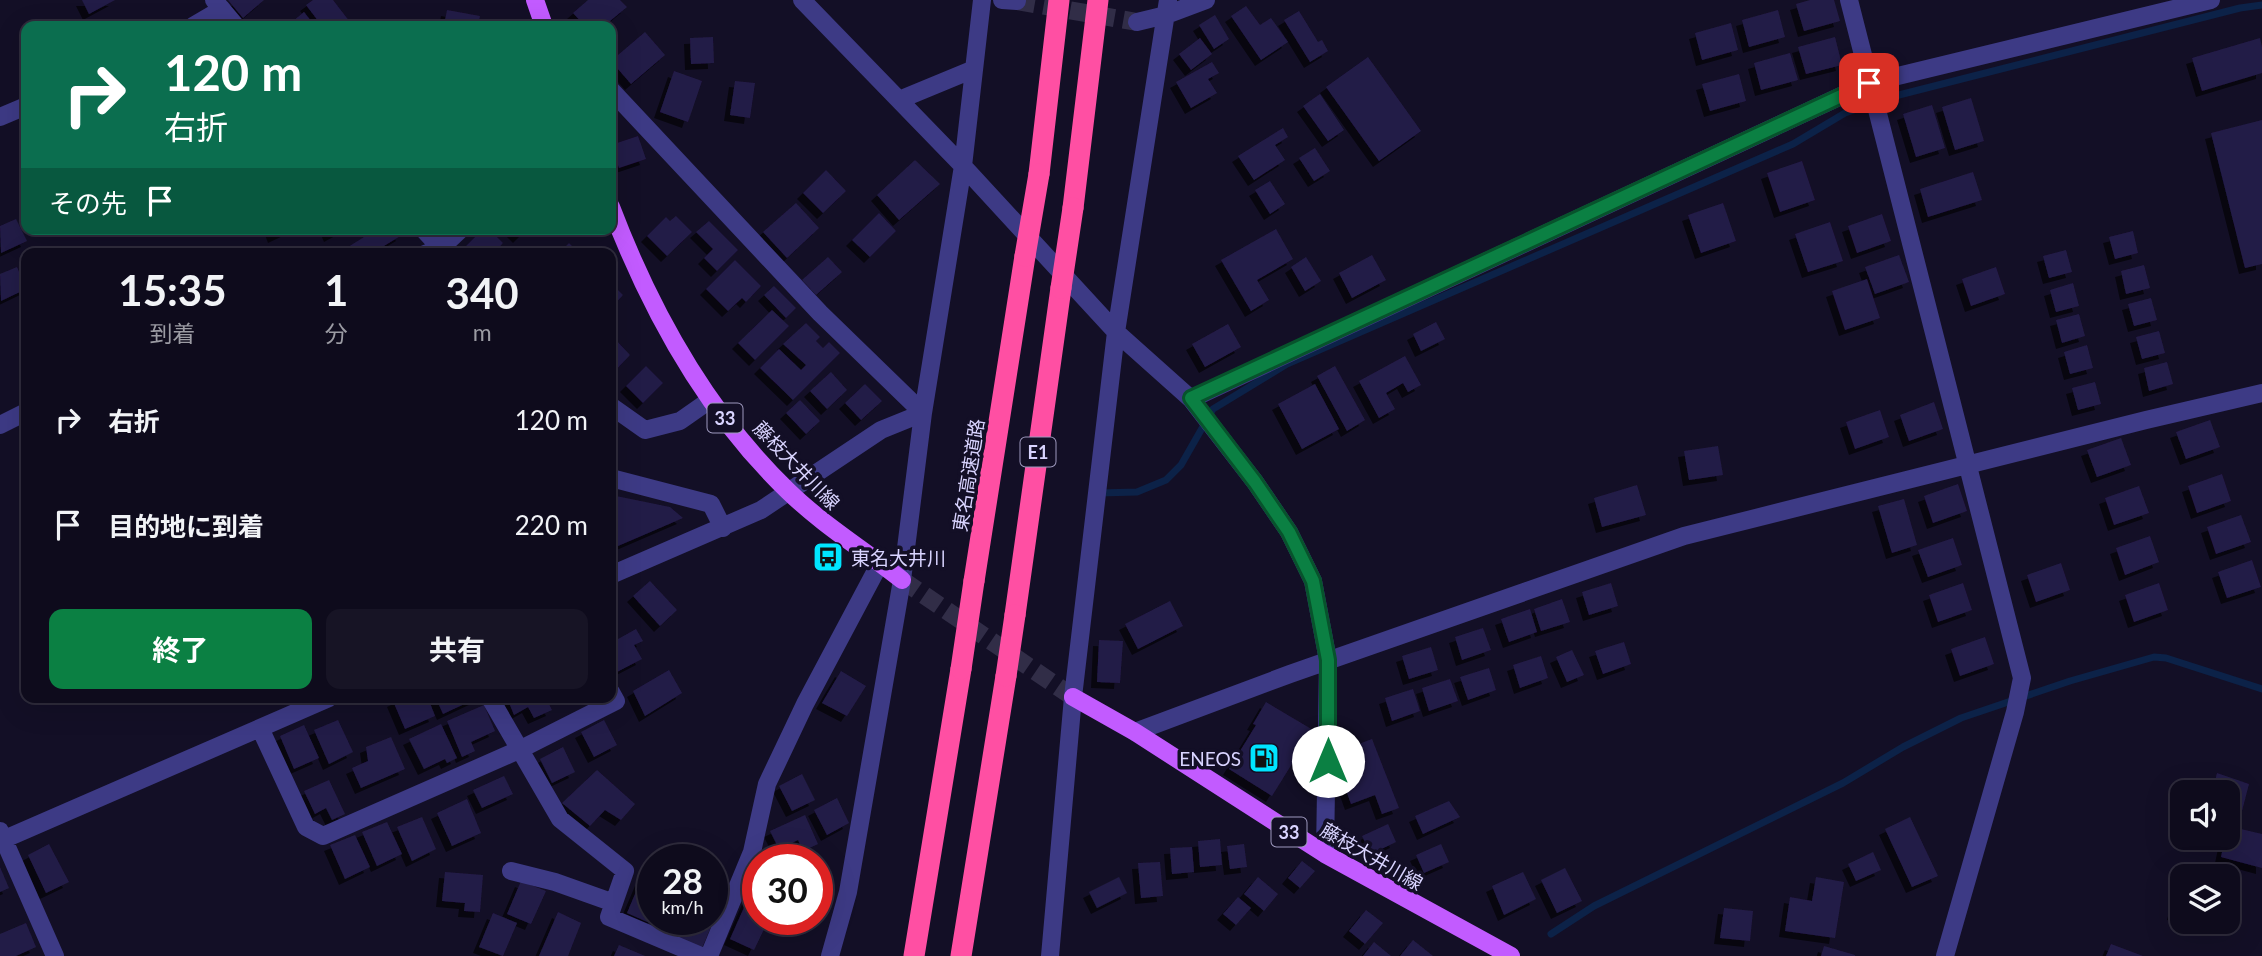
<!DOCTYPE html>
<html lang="ja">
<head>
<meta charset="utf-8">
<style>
	body { margin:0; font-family:Lato,"Noto Sans JP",sans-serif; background:#171425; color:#f1f3f6; height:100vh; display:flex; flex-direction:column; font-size:26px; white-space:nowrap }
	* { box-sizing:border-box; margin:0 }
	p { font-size:23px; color:#9b9ba3 }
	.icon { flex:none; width:38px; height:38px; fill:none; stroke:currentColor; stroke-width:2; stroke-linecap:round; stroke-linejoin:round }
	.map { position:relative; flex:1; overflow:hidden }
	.sheet { position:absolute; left:21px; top:248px; width:595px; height:455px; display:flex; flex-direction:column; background:#0e0b1c; border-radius:14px; box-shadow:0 7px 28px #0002,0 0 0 2px #2e2b3b }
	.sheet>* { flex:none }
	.top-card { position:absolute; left:21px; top:21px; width:595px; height:214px; border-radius:14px; box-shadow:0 7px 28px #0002,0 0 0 2px #2e2b3b; background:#0b6e4f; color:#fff; overflow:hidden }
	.buttons { position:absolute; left:2170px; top:780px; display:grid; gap:14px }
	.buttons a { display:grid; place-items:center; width:70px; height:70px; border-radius:14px; background:#0e0b1c; box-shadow:0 7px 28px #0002,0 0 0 2px #2e2b3b; font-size:35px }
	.speed { position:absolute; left:637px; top:844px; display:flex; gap:14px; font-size:35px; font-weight:700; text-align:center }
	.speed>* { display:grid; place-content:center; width:91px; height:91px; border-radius:50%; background:#0e0b1c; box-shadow:0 7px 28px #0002,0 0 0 2px #2e2b3b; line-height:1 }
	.speed small { font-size:18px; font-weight:400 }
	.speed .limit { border:10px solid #d22; background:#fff; color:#111 }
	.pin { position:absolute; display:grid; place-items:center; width:60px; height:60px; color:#fff; margin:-30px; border-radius:14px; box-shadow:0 4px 10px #0006 }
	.me { position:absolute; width:77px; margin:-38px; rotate:0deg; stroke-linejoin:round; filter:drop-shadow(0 0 5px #0008) }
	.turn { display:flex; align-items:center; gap:24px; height:147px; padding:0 28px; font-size:32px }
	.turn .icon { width:91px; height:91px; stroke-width:2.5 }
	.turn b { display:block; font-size:49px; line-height:60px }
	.then { display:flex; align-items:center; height:66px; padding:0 28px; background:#0003; gap:14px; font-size:26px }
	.eta { display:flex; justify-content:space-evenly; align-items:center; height:119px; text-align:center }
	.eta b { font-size:42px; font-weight:700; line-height:49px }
	.button { display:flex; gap:14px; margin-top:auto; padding:14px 28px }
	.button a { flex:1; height:80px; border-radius:14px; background:#0b8043; color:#fff; font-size:28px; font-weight:700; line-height:80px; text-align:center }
	.button a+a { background:#171425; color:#f1f3f6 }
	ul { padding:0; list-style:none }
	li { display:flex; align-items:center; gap:21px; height:105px; padding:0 28px }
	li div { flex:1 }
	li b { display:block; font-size:26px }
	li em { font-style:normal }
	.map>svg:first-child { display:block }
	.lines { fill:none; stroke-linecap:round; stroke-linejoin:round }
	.stream { stroke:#0c2248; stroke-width:7 }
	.building { fill:#241b47; filter:url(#shadow) }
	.minor-tunnel { stroke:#312d47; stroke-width:18; stroke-dasharray:18 9; stroke-linecap:butt }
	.primary-tunnel { stroke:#312d47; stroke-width:18; stroke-dasharray:18 9; stroke-linecap:butt }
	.minor { stroke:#3d3a85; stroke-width:18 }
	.primary { stroke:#c25bff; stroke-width:18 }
	.motorway { stroke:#ff4fa3; stroke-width:21 }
	.motorway-bridge { stroke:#ff4fa3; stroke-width:21 }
	.route-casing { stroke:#07532c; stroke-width:18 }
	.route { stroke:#0b8043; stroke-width:12 }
	.labels { text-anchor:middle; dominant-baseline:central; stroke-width:7; stroke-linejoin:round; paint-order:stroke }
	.shield { fill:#130f26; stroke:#9e99be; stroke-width:2 }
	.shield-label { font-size:18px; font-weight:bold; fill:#d9d4ff }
	.street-label { font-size:19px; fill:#d9d4ff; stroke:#130f26 }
	.poi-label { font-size:19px; fill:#d9d4ff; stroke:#130f26; text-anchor:start }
</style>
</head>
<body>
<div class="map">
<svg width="2262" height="956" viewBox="0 0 2262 956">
	<defs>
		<filter id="shadow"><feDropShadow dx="-6" dy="6" stdDeviation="0" flood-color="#0009"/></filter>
	</defs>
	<rect width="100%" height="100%" fill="#130f26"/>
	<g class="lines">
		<!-- stream -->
		<path class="stream" d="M 1099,493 L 1137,492 L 1166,480 L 1181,465 L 1213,409 L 1287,364 L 1793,144 L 1845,113 L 1895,96 L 2240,8 L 2262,5
			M 1551,934 L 1594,906 L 1843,783 L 1903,747 L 1961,718 L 2070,681 L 2154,657 L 2166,658 L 2262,689"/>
	</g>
	<!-- building -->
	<path class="building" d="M 82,0 L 115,0 L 89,14 Z
		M 228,0 L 264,0 L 243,18 Z
		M 313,0 L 333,0 L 353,26 L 322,26 L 306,5 Z
		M 588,0 L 620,0 L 627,7 L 604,26 L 585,26 L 573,13 Z
		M 1810,0 L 1834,0 L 1840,21 L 1804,31 L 1796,4 Z
		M 1246,6 L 1260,25 L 1271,18 L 1288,42 L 1261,60 L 1231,16 Z
		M 447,10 L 480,16 L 478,26 L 444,26 Z
		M 1778,10 L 1785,37 L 1749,47 L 1742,20 Z
		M 1299,11 L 1318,42 L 1322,40 L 1328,51 L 1310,62 L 1284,20 Z
		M 304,12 L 315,26 L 287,26 Z
		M 1215,15 L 1229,39 L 1214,49 L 1199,25 Z
		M 1731,23 L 1738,50 L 1702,60 L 1695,33 Z
		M 645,32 L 665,55 L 631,84 L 611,61 Z
		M 713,37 L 714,63 L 691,64 L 690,38 Z
		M 1835,37 L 1842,65 L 1806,74 L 1798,47 Z
		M 1200,38 L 1212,54 L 1191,70 L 1179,54 Z
		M 2260,38 L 2262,47 L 2262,73 L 2202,91 L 2192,58 Z
		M 1790,53 L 1798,80 L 1761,90 L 1754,63 Z
		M 1368,57 L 1421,131 L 1379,161 L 1326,87 Z
		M 1212,62 L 1219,73 L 1208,79 L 1217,93 L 1191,108 L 1176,82 Z
		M 674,71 L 702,81 L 688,122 L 660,112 Z
		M 1739,74 L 1746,101 L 1710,111 L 1702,84 Z
		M 735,81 L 755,83 L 750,118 L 730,115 Z
		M 1320,94 L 1344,130 L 1328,141 L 1303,106 Z
		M 1971,98 L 1984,141 L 1955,150 L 1942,107 Z
		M 1932,105 L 1945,148 L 1916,157 L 1903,114 Z
		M 2262,120 L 2262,264 L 2245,268 L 2211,133 Z
		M 1283,128 L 1288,137 L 1275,145 L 1285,160 L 1254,180 L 1238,156 Z
		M 638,136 L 646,159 L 619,168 L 611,145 Z
		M 1315,148 L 1330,171 L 1314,181 L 1299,158 Z
		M 915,160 L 940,184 L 899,220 L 877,195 Z
		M 1802,161 L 1815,200 L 1780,212 L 1767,173 Z
		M 826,170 L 846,191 L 823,213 L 803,193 Z
		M 1973,172 L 1982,200 L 1928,217 L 1920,189 Z
		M 1270,181 L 1285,204 L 1270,214 L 1255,190 Z
		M 796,203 L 819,228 L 787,258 L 763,232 Z
		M 1723,203 L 1736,241 L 1701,253 L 1688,215 Z
		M 879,213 L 896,231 L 870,257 L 852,240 Z
		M 1882,214 L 1891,241 L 1857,253 L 1848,226 Z
		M 676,216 L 692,232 L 667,256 L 647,236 L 666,217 L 670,221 Z
		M 16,219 L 27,241 L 1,253 L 0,226 Z
		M 709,221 L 738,250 L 717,271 L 704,258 L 713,249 L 696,232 Z
		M 1830,222 L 1843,261 L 1808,272 L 1795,234 Z
		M 271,229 L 291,229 L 274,237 Z
		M 327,229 L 343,229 L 330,236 Z
		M 377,229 L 398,229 L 402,235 L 379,249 L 382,254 L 353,254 L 348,247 Z
		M 483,229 L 489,229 L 503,243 L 493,254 L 474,254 L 466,246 Z
		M 511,229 L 527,229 L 519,237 Z
		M 1276,229 L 1293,259 L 1257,280 L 1269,300 L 1251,311 L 1221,260 Z
		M 2133,231 L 2138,253 L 2115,259 L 2109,237 Z
		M 569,243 L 580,254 L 558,254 Z
		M 2066,250 L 2072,272 L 2049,278 L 2043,256 Z
		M 1372,255 L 1386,280 L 1352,298 L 1339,273 Z
		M 1899,255 L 1909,282 L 1875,294 L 1865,267 Z
		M 828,257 L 842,272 L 816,295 L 802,280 Z
		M 1306,257 L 1321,281 L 1305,291 L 1291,267 Z
		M 735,260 L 761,286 L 746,302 L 742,298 L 728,311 L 706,289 Z
		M 2144,265 L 2150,288 L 2126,294 L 2121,271 Z
		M 17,267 L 26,289 L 1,301 L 0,274 Z
		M 1996,267 L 2005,294 L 1971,306 L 1962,279 Z
		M 1867,279 L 1880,318 L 1845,330 L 1832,291 Z
		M 611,283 L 623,295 L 611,308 Z
		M 2073,283 L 2079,306 L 2056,312 L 2050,290 Z
		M 774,286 L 796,308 L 786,318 L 764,295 Z
		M 2151,298 L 2157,320 L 2134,326 L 2128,304 Z
		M 772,310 L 789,326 L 755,360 L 738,343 Z
		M 2079,314 L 2085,336 L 2062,343 L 2056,320 Z
		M 1436,322 L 1445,339 L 1421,351 L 1413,334 Z
		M 806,323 L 820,337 L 816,341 L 823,348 L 829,342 L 840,353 L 793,400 L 760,368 L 779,349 L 801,370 L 806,365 L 783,344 Z
		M 1228,324 L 1241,347 L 1205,367 L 1192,344 Z
		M 2159,331 L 2165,353 L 2142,359 L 2136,337 Z
		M 614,338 L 630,355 L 611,375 L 611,341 Z
		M 2087,345 L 2093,368 L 2070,374 L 2064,352 Z
		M 1405,356 L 1421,385 L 1408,392 L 1403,383 L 1386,393 L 1395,409 L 1379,418 L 1359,381 Z
		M 2167,362 L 2173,384 L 2149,391 L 2144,368 Z
		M 646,366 L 663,383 L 643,403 L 626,386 Z
		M 1335,366 L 1365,420 L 1347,431 L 1317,376 Z
		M 831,372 L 847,390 L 827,409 L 810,391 Z
		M 2095,382 L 2101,404 L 2078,410 L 2072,388 Z
		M 865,384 L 882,401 L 861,420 L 845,403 Z
		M 1315,384 L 1339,429 L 1302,449 L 1278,404 Z
		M 800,400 L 820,421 L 806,434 L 786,413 Z
		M 1934,402 L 1943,429 L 1909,441 L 1900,415 Z
		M 1880,410 L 1889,437 L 1855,449 L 1846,422 Z
		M 2210,420 L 2220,447 L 2186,459 L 2176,432 Z
		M 2121,438 L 2131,465 L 2097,477 L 2087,450 Z
		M 1718,446 L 1723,475 L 1689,480 L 1684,451 Z
		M 2222,474 L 2231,501 L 2197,513 L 2188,486 Z
		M 1958,484 L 1967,511 L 1933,523 L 1924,496 Z
		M 1637,485 L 1646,515 L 1602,527 L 1594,498 Z
		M 2139,486 L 2149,513 L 2114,525 L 2105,498 Z
		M 611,495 L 670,507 L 683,518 L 611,549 Z
		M 1904,499 L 1917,545 L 1892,553 L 1878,506 Z
		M 2241,515 L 2251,542 L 2216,554 L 2207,527 Z
		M 2150,536 L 2159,562 L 2125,575 L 2116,548 Z
		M 1953,538 L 1962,565 L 1928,577 L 1918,550 Z
		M 2252,560 L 2261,587 L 2227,598 L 2218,572 Z
		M 2061,563 L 2070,590 L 2036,602 L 2027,575 Z
		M 650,581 L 677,610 L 660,626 L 633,596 Z
		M 1611,583 L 1618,606 L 1589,615 L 1582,592 Z
		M 1963,583 L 1972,610 L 1938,622 L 1929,595 Z
		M 2159,583 L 2168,610 L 2134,622 L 2125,595 Z
		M 1562,599 L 1570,622 L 1541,631 L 1534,609 Z
		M 1170,601 L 1183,626 L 1138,649 L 1125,624 Z
		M 1530,609 L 1537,632 L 1509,642 L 1501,619 Z
		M 1483,628 L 1491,650 L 1462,660 L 1455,637 Z
		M 636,629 L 643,641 L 634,645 L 642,659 L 613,674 L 611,669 L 611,643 Z
		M 1985,637 L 1994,664 L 1960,676 L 1951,649 Z
		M 1099,640 L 1123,641 L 1120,683 L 1097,682 Z
		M 1624,642 L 1631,664 L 1603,674 L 1595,651 Z
		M 1431,647 L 1438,670 L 1409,679 L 1402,656 Z
		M 1572,650 L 1584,675 L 1567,682 L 1556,657 Z
		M 1541,656 L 1548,678 L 1520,688 L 1513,665 Z
		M 1489,668 L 1496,690 L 1468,700 L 1460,677 Z
		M 669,670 L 682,693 L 645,716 L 633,691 Z
		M 841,671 L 866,686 L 847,716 L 822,703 Z
		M 1450,679 L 1458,701 L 1429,711 L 1422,688 Z
		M 1413,689 L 1420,711 L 1392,721 L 1385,698 Z
		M 399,698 L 414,698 L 416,702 L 428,698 L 435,716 L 405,729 L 393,701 Z
		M 436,698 L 477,698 L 443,714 Z
		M 512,698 L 546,698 L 552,710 L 534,718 L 528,707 L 514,715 L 508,700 Z
		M 1266,702 L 1313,730 L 1272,796 L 1229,769 L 1256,725 L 1253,724 Z
		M 484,705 L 495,731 L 471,742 L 475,751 L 462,757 L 447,721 Z
		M 338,720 L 353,752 L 329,764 L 314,730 Z
		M 604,720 L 617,745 L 594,757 L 581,732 Z
		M 441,724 L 457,758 L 447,763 L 445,759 L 424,769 L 409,739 Z
		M 304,725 L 319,758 L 294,769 L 280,736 Z
		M 391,737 L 405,769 L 361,788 L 352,768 L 368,761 L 366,747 Z
		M 1372,739 L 1399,808 L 1382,814 L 1375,795 L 1351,804 L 1346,790 L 1353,787 L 1347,770 L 1363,764 L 1356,745 Z
		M 563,747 L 575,772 L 552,783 L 540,759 Z
		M 597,770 L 635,804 L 621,820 L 605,810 L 590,826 L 562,803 Z
		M 2217,773 L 2249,784 L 2242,811 L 2228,808 L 2228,793 L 2212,793 Z
		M 802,774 L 815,800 L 792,811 L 779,786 Z
		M 504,776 L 513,794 L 482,808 L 473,790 Z
		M 329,780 L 345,814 L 332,820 L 326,808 L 315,814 L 304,791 Z
		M 837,798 L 849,823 L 827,835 L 814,810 Z
		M 467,799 L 481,833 L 452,846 L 437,813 Z
		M 1449,801 L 1460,817 L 1423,834 L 1415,816 Z
		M 805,815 L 818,844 L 803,851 L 798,840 L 779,849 L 770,831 Z
		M 422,817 L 436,849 L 412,861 L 397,827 Z
		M 1910,817 L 1938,876 L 1912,887 L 1885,829 Z
		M 387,822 L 402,854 L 377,866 L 362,832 Z
		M 1388,824 L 1396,842 L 1371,854 L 1362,836 Z
		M 2228,826 L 2262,834 L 2262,868 L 2221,857 L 2225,838 L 2228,838 Z
		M 355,835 L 370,867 L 345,879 L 330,845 Z
		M 1220,839 L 1222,865 L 1200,867 L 1198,841 Z
		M 49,844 L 69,882 L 46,893 L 28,855 Z
		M 1244,844 L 1247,867 L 1230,869 L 1227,846 Z
		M 1441,844 L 1449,862 L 1424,873 L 1416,855 Z
		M 1192,847 L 1194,872 L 1172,874 L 1170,848 Z
		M 1873,852 L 1881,870 L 1856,881 L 1848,864 Z
		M 1302,861 L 1315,871 L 1300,888 L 1288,878 Z
		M 1160,862 L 1163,896 L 1141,898 L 1138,863 Z
		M 0,867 L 9,888 L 0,892 Z
		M 1565,868 L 1582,901 L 1557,913 L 1541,880 Z
		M 445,872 L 483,875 L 480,912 L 464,911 L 465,903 L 442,901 Z
		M 1523,872 L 1536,899 L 1504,915 L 1492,886 Z
		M 1119,877 L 1127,893 L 1097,908 L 1089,892 Z
		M 1258,877 L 1278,894 L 1264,911 L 1244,894 Z
		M 1816,877 L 1844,882 L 1835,938 L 1785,931 L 1790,897 L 1812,901 Z
		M 641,880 L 653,885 L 654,919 L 652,924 L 627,913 Z
		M 521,881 L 546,891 L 531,924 L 507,914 Z
		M 2181,882 L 2182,882 L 2182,916 L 2173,914 Z
		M 750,894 L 758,898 L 758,919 L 769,919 L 754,950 L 730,939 Z
		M 1238,897 L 1251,908 L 1236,925 L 1223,914 Z
		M 1724,908 L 1753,911 L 1750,941 L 1720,938 Z
		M 1366,910 L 1383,923 L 1365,944 L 1349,931 Z
		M 558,912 L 581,923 L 568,956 L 539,956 Z
		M 493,913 L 517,923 L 503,956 L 479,947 Z
		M 712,913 L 716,915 L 702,948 L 677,938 L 685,919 L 712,919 Z
		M 26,923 L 36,947 L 16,956 L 0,956 L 0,934 Z
		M 1413,940 L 1433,956 L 1400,956 Z
		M 1374,942 L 1391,956 L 1363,956 Z
		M 2111,944 L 2143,956 L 2106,956 Z
		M 619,945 L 645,956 L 614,956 Z
		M 1824,946 L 1855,955 L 1855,956 L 1821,956 Z"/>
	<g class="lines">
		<!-- minor-tunnel -->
		<path class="minor-tunnel" d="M 1017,1 L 1137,22"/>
		<!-- primary-tunnel -->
		<path class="primary-tunnel" d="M 902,580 L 1073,697"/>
		<!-- minor -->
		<path class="minor" d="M 214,0 L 236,26
			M 802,0 L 963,166 L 1116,332 L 1191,399 L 1255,482 L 1289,532 L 1313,581 L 1328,660 L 1325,854
			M 1002,0 L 1017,1
			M 1849,0 L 2022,678 L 2015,712 L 1945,956
			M 1137,22 L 1166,15 L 1206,0
			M 193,26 L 222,9
			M 611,90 L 820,313 L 923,413 L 881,430 L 761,510 L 611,575
			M 899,100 L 974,69
			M 0,117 L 26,106
			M 423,229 L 446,254
			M 425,254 L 441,248 L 461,229
			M 1191,399 L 1869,83 L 2211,0
			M 611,406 L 645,430 L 680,421 L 710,400
			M 0,425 L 26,412
			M 611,478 L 711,504 L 723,528
			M 490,698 L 560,819 L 625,871 L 609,917 L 701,956
			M 260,728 L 306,827 L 323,836 L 519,750 L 616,701 L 611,692
			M 1135,732 L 1290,674 L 1684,536 L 2146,420 L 2262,393
			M 0,831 L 55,956
			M 0,841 L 329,698
			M 511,871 L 555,882 L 614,903
			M 709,956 L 752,852 L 767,784 L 805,704 L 880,563
			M 830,956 L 848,892 L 902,580 L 923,413 L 963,166 L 982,0
			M 1050,956 L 1073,697 L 1116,332 L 1168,0"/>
		<!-- primary -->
		<path class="primary" d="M 535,0 L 544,26
			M 611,207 C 651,312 707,413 788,491 C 823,525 864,550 902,580
			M 1073,697 L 1135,732 L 1325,854 L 1511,956"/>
		<!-- motorway -->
		<path class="motorway" d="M 1039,174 L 1059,0
			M 1073,208 L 1098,0
			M 974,581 L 1025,256
			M 1015,615 L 1061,288
			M 914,956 L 961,669
			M 961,956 L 1006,676"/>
		<!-- motorway-bridge -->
		<path class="motorway-bridge" d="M 1025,256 L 1039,174
			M 1061,288 L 1073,208
			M 961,669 L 974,581
			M 1006,676 L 1015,615"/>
	</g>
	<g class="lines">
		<!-- route casing -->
		<g class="route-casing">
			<path id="route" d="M 1328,761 L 1328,660 L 1313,581 L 1289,532 L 1255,482 L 1191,398 L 1869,83"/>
		</g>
		<!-- route -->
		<use href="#route" class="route"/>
	</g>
	<!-- icons -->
	<defs>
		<g id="bus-square" transform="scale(1.575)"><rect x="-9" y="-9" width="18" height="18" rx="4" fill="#00e5ff" stroke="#130f26"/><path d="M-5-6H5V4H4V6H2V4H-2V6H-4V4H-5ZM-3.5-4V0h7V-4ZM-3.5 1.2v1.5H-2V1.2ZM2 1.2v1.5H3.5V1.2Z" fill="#111"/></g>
		<g id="fuel-square" transform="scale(1.575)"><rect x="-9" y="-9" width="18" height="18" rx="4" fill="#00e5ff" stroke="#130f26"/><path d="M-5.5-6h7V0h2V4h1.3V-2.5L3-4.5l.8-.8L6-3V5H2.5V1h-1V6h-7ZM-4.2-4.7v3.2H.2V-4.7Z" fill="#111"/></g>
	</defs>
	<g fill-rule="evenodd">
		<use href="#bus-square" x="828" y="557"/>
		<use href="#fuel-square" x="1264" y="758"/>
	</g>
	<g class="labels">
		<!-- shield labels -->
		<g class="shield">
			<rect x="707.5" y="403.5" width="35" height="29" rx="5"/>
			<rect x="1020.5" y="437.5" width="35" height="29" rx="5"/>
			<rect x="1271.5" y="817.5" width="35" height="29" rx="5"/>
		</g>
		<g class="shield-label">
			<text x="725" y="418">33</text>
			<text x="1038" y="452">E1</text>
			<text x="1289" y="832">33</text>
		</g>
		<!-- street labels -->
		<g class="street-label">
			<text transform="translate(797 465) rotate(46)">藤枝大井川線</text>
			<text transform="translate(968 475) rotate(-81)">東名高速道路</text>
			<text transform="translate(1372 856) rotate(30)">藤枝大井川線</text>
		</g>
		<!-- poi labels -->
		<g class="poi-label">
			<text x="851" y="557">東名大井川</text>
			<text x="1241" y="758" text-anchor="end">ENEOS</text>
		</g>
	</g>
</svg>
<div class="buttons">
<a><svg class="icon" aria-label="sound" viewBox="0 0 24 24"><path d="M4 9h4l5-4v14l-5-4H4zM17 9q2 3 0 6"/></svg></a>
<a><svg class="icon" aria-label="layers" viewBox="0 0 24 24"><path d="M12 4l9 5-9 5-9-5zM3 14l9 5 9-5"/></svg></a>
</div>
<div class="speed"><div>28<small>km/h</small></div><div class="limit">30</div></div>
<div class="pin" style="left:1869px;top:83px;background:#d93025"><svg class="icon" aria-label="arrive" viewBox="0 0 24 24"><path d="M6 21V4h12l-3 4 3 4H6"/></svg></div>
<svg class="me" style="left:1328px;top:761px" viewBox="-20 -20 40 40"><circle r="19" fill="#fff"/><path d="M0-13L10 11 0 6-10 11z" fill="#0b8043"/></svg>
<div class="top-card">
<div class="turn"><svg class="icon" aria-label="right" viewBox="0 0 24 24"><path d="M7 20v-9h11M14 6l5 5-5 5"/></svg><div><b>120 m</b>右折</div></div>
<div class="then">その先<svg class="icon" aria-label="arrive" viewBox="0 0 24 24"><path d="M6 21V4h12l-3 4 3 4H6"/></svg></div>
</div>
<section class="sheet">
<div class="eta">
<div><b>15:35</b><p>到着</p></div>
<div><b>1</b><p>分</p></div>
<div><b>340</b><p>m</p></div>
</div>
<ul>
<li><svg class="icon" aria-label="right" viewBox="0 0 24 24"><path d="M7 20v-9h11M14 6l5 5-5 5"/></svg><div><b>右折</b></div><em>120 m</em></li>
<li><svg class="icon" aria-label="arrive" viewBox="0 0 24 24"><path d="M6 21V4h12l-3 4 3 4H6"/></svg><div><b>目的地に到着</b></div><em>220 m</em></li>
</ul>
<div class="button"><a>終了</a><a>共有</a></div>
</section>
</div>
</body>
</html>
